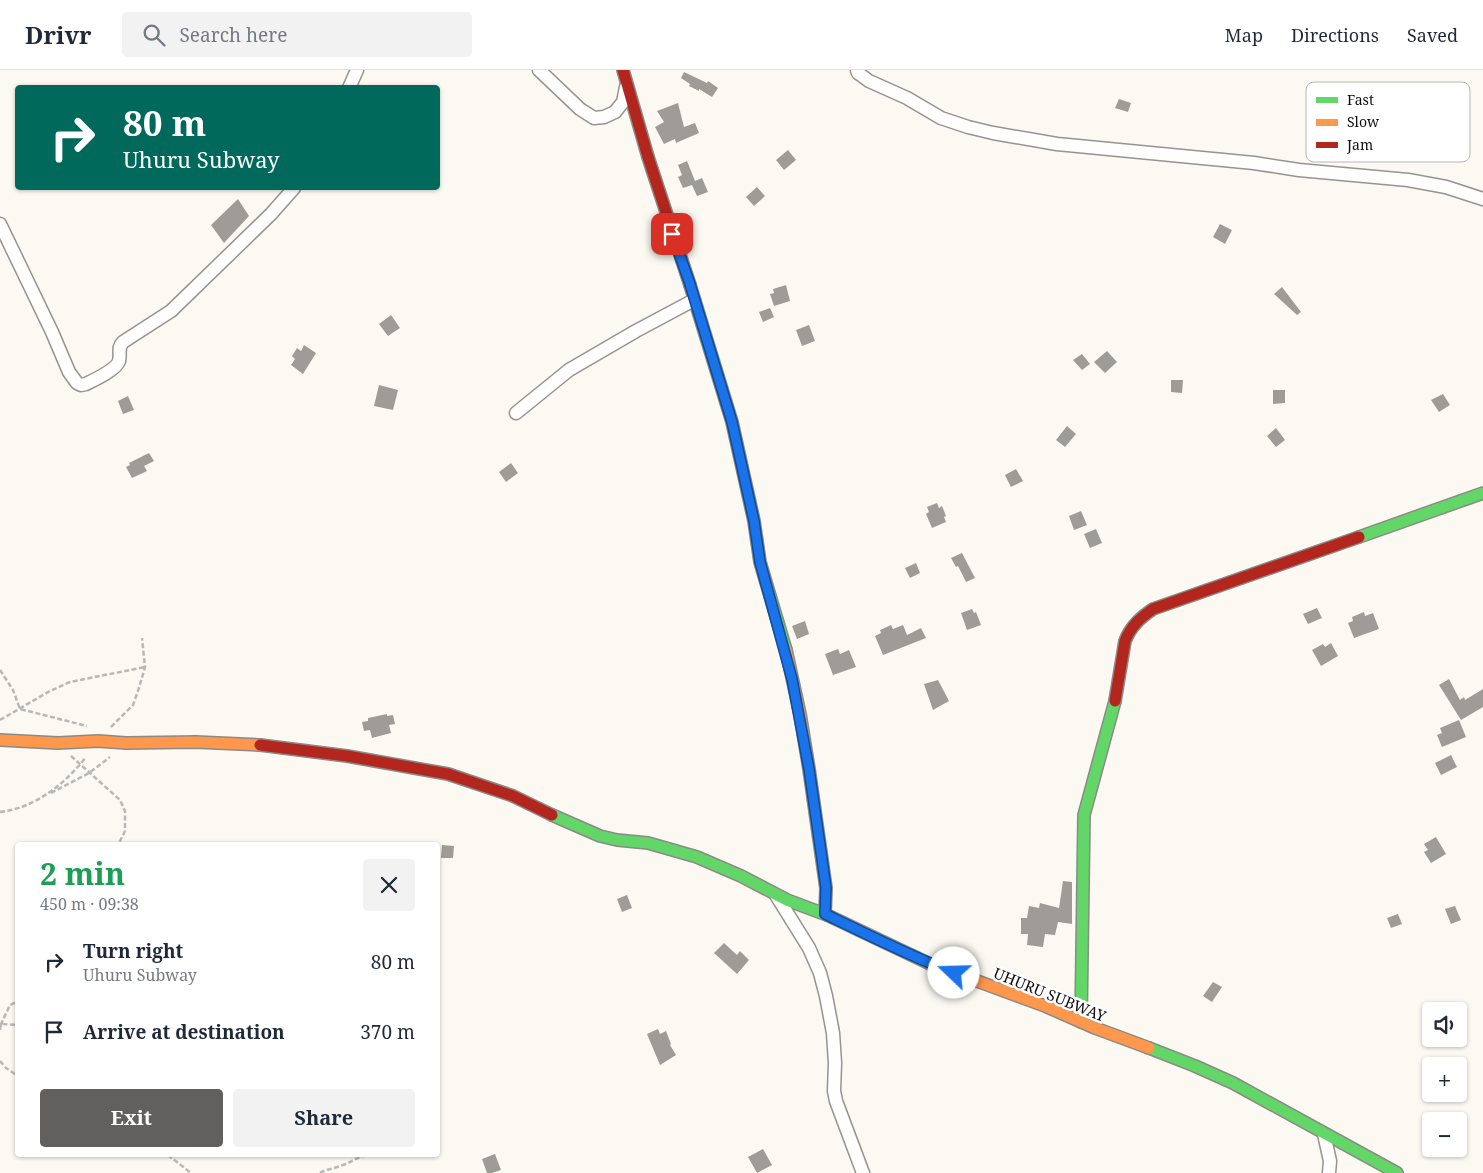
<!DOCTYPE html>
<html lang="en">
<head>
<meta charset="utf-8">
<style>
	body { margin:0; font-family:"Noto Serif",serif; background:#f2f2f3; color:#1f2937; height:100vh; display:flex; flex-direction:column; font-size:19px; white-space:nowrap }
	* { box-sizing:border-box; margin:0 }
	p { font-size:16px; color:#747a83 }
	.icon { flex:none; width:28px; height:28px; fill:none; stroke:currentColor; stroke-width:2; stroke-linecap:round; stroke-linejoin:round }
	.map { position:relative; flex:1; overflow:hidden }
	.drawer { position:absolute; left:15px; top:772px; width:425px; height:315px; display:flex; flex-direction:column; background:#fff; border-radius:5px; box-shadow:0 1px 4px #0004 }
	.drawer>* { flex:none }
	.guide { position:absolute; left:15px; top:15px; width:425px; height:105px; border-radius:5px; box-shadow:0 1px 4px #0004; background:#00695c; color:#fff; overflow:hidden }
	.tools { position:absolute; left:1422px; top:932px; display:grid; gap:10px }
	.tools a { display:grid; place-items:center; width:45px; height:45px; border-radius:5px; background:#fff; box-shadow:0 1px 4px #0004; font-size:25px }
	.pin { position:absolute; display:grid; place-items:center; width:42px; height:42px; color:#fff; margin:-21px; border-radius:10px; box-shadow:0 2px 8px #0006 }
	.me { position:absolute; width:55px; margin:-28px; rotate:291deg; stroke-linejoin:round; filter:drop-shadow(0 0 4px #0008) }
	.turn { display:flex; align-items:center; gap:18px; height:105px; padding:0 25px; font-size:22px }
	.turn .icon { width:65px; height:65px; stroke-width:2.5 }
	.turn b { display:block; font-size:35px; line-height:42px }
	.round { display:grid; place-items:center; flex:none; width:52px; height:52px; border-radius:5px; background:#f2f2f3 }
	.summary { display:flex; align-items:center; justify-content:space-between; height:85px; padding:0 25px }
	h1 { font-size:30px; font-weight:700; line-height:38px; color:#1e9e55 }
	.button { display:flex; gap:10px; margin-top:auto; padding:10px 25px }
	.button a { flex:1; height:58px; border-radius:5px; background:#61605e; color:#fff; font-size:20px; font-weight:700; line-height:58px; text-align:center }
	.button a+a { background:#f2f2f3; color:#1f2937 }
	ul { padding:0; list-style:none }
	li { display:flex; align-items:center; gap:15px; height:70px; padding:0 25px }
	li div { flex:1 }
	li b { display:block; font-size:19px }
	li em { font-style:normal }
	header { display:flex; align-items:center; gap:30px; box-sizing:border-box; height:70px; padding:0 25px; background:#fff; border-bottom:1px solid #e0e1e3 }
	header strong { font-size:24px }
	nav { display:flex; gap:28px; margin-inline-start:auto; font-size:18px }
	.search { width:350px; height:45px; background:#f2f2f3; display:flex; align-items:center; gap:12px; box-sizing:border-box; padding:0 18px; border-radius:5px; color:#747a83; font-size:19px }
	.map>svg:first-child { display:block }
	.building { fill:#9f9c98 }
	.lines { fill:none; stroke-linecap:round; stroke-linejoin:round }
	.street-casing { stroke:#959491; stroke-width:15 }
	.fast-casing { stroke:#8b8a87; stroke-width:14 }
	.slow-casing { stroke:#8b8a87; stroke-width:14 }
	.jam-casing { stroke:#8b8a87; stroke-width:14 }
	.path { stroke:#b8b8b6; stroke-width:2.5; stroke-dasharray:5 2.5; stroke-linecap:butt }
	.street { stroke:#fefefd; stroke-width:12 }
	.fast { stroke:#63d668; stroke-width:11 }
	.slow { stroke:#ff974d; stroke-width:11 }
	.jam { stroke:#b3261e; stroke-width:11 }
	.route-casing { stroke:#114b97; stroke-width:12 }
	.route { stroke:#1a73e8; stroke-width:9 }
	.labels { text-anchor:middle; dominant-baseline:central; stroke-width:5; stroke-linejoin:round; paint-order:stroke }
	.street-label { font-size:15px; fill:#0e0e0e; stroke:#fff }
	.key { fill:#fff; stroke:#b7b7b7; stroke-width:1 }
	.key-label { font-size:14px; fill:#0e0e0e }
</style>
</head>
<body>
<header>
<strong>Drivr</strong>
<div class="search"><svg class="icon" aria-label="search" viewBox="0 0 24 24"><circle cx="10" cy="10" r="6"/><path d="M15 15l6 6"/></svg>Search here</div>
<nav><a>Map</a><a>Directions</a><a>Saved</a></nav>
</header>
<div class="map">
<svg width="1483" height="1103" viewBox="0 0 1483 1103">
	<rect width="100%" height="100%" fill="#fbf9f2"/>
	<!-- building -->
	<path class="building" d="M 684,2 L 707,13 L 708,11 L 718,18 L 712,27 L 699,19 L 699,21 L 689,16 L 690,14 L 681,8 Z
		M 1119,29 L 1131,33 L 1128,42 L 1115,38 Z
		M 678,33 L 684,57 L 695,53 L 699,63 L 676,73 L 675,69 L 664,74 L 655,57 L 664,52 L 657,41 Z
		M 788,80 L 796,90 L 784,100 L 776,90 Z
		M 687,91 L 695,111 L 702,108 L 708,122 L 697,126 L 692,115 L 683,118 L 678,107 L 682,105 L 678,95 Z
		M 757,117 L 765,126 L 754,136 L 746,127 Z
		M 238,129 L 249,146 L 224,173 L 211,155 Z
		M 1220,154 L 1232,160 L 1225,174 L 1213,167 Z
		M 786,215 L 790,231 L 774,236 L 770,224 L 774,223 L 773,219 Z
		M 1282,217 L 1301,242 L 1297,245 L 1274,224 Z
		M 770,238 L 774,247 L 763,252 L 759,242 Z
		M 391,245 L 400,258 L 388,266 L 379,254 Z
		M 809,255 L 815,271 L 802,276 L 796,260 Z
		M 304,275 L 316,283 L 303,304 L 291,295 L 295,289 L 292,286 L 297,278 L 301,281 Z
		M 1107,281 L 1117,292 L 1105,303 L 1094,292 Z
		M 1082,284 L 1090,294 L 1082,300 L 1073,290 Z
		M 1171,310 L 1183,310 L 1182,323 L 1171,322 Z
		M 379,315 L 398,320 L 393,340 L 374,336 Z
		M 1273,320 L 1285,320 L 1285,333 L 1273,334 Z
		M 1443,324 L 1450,335 L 1439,342 L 1431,330 Z
		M 128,326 L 134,340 L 123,344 L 118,331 Z
		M 1067,356 L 1076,364 L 1065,377 L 1056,370 Z
		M 1276,358 L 1285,370 L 1276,377 L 1267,366 Z
		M 149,383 L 154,391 L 144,396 L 147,401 L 132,408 L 126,397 L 130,395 L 129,393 Z
		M 511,393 L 518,403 L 506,412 L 499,402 Z
		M 1016,399 L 1023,411 L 1011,417 L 1005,405 Z
		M 937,433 L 939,438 L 942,436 L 946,446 L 944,447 L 946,452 L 932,458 L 926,444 L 929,442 L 927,437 Z
		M 1081,441 L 1087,455 L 1074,460 L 1069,446 Z
		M 1096,459 L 1102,473 L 1090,478 L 1084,464 Z
		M 962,483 L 975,508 L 966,512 L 958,496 L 956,497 L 951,488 Z
		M 916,493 L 920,503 L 910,508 L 905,498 Z
		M 1317,538 L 1322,548 L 1308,554 L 1303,544 Z
		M 972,539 L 974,543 L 976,542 L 981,555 L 967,560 L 961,543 Z
		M 1364,542 L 1365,546 L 1373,543 L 1379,559 L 1354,568 L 1348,553 L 1353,551 L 1352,547 Z
		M 805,551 L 809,564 L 797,569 L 792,556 Z
		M 891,555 L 893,559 L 903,555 L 907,565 L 921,558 L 926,568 L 883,585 L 875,566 L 881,563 L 880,560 Z
		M 1331,573 L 1338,586 L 1321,596 L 1312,580 L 1323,574 L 1325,577 Z
		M 838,579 L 840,584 L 849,580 L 856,597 L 833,605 L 825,584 Z
		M 1449,609 L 1460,630 L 1464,627 L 1465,630 L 1483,619 L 1483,637 L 1461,650 L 1439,615 Z
		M 938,610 L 949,631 L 933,640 L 924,614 Z
		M 387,644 L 387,646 L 393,645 L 395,654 L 389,655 L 391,663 L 372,668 L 370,660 L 364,661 L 362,652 L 368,651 L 368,648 Z
		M 1459,650 L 1466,667 L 1442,677 L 1437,665 L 1442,663 L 1440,658 Z
		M 1451,685 L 1457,697 L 1441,705 L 1435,693 Z
		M 1436,767 L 1446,784 L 1431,793 L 1424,782 L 1428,780 L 1424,774 Z
		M 442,775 L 454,776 L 453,788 L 441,788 Z
		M 1063,811 L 1072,812 L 1072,854 L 1058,852 L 1055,865 L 1045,864 L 1043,877 L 1027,875 L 1028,864 L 1021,864 L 1021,848 L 1027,848 L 1029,836 L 1039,838 L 1040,833 L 1059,838 Z
		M 627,825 L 632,838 L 622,842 L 617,829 Z
		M 1455,836 L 1461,850 L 1451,854 L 1445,839 Z
		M 1398,844 L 1402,854 L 1391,858 L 1387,848 Z
		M 724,873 L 737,885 L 740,881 L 749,890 L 737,904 L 714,883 Z
		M 1213,912 L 1222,917 L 1212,932 L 1203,926 Z
		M 658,959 L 660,964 L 666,961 L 671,974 L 670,975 L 676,985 L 660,995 L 647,964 Z
		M 763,1079 L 772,1095 L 757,1103 L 748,1087 Z
		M 495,1084 L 501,1100 L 492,1103 L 487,1103 L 482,1089 Z"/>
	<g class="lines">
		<!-- street casing -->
		<g class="street-casing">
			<path id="street" d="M 539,0 L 580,39 L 594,48 L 604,47 L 615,42 L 623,32 L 626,17
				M 857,0 L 858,3 L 869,11 L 907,28 L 941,48 L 968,57 L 993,63 L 1057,74 L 1254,93 L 1299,100 L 1408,110 L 1446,117 L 1483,129
				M 349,18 L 357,0
				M 0,154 L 52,262 L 69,302 L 77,313 L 81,315 L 86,314 C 94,310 116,300 119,291 C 121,283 117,278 123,272 L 171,241 L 271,144 L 294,118
				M 516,343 L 569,300 L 636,261 L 694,230
				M 776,825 L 809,878 L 820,903 L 826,926 L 833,963 L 835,993 L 834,1021 L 836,1031 L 863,1103
				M 1324,1064 L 1330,1091 L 1329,1103"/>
		</g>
		<!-- fast casing -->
		<g class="fast-casing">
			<path id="fast" d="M 690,215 L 732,352 L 754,451 L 760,492 L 786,580
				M 1359,467 L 1483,423
				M 552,745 L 600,766 L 617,770 L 648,773 L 697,787 L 741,806 L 787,830 L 827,845
				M 1081,952 L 1084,745 L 1115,631
				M 1149,978 L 1195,996 L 1233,1013 L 1397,1103"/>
		</g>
		<!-- slow casing -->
		<g class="slow-casing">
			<path id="slow" d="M 786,580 L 800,644 L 809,699 L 826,818 L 825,844
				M 0,670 L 58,673 L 98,671 L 126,673 L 196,672 L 260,675
				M 827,845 L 928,893 L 1045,936 L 1095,958 L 1149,978"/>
		</g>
		<!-- jam casing -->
		<g class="jam-casing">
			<path id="jam" d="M 623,0 L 648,87 L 690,215
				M 1115,631 L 1125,571 C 1131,556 1140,548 1153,539 L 1359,467
				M 260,675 L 347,686 L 448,704 L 513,726 L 552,745"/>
		</g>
		<!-- path -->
		<path class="path" d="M 0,600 L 13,620 L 20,639 L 87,656
			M 0,650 L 50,621 L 70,612 L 145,597
			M 111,657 L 133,635 L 139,618 L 145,597 L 142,568
			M 71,686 L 120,730 L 125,741 L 125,761 L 118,775
			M 51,723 L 89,703 L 110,687
			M 0,742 C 35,738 65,714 86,687
			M 0,954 L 1,954 L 10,935 L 18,931
			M 0,960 L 1,954 L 18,955
			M 0,991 L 6,998 L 18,1006
			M 168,1085 L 191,1103
			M 320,1103 C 326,1099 333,1099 340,1096 C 350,1093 357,1087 367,1085"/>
		<!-- street -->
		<use href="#street" class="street"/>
		<!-- fast -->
		<use href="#fast" class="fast"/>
		<!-- slow -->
		<use href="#slow" class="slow"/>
		<!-- jam -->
		<use href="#jam" class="jam"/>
	</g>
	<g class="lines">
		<!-- route casing -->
		<g class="route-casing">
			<path id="route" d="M 672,164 L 689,211 L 732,352 L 754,451 L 760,492 L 792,609 L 809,699 L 822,789 L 826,818 L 825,844 C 868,865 910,886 954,903"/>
		</g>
		<!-- route -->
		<use href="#route" class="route"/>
	</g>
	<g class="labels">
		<!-- street labels -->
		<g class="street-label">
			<text transform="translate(1050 924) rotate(22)">UHURU SUBWAY</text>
		</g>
	</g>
	<!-- legend -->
	<rect x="1306" y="12" width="164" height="80" rx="8" class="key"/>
	<rect x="1316" y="27" width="22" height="6" fill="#63d668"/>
	<rect x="1316" y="49" width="22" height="7" fill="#ff974d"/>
	<rect x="1316" y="72" width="22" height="6" fill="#b3261e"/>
	<g class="key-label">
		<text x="1347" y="35">Fast</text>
		<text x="1347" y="57">Slow</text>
		<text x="1347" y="80">Jam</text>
	</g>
</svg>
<div class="tools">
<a><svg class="icon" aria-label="sound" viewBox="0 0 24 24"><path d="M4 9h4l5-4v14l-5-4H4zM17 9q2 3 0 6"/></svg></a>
<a>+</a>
<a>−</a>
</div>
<div class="pin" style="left:672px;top:164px;background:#d93025"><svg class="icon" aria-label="arrive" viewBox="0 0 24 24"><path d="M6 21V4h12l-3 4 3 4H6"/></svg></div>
<svg class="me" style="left:954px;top:903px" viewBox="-20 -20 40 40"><circle r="19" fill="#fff"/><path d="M0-13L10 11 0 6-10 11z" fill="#1a73e8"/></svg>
<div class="guide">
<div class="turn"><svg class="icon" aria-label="right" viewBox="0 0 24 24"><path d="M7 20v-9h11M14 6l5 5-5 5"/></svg><div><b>80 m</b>Uhuru Subway</div></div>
</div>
<section class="drawer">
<div class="summary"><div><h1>2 min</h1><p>450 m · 09:38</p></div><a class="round"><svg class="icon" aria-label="close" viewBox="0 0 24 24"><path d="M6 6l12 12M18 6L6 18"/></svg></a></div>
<ul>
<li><svg class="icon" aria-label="right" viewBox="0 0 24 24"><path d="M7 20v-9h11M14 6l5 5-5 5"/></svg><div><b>Turn right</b><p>Uhuru Subway</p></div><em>80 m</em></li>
<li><svg class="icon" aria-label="arrive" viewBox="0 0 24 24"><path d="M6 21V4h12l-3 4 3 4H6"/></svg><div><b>Arrive at destination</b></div><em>370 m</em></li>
</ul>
<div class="button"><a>Exit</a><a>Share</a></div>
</section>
</div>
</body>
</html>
